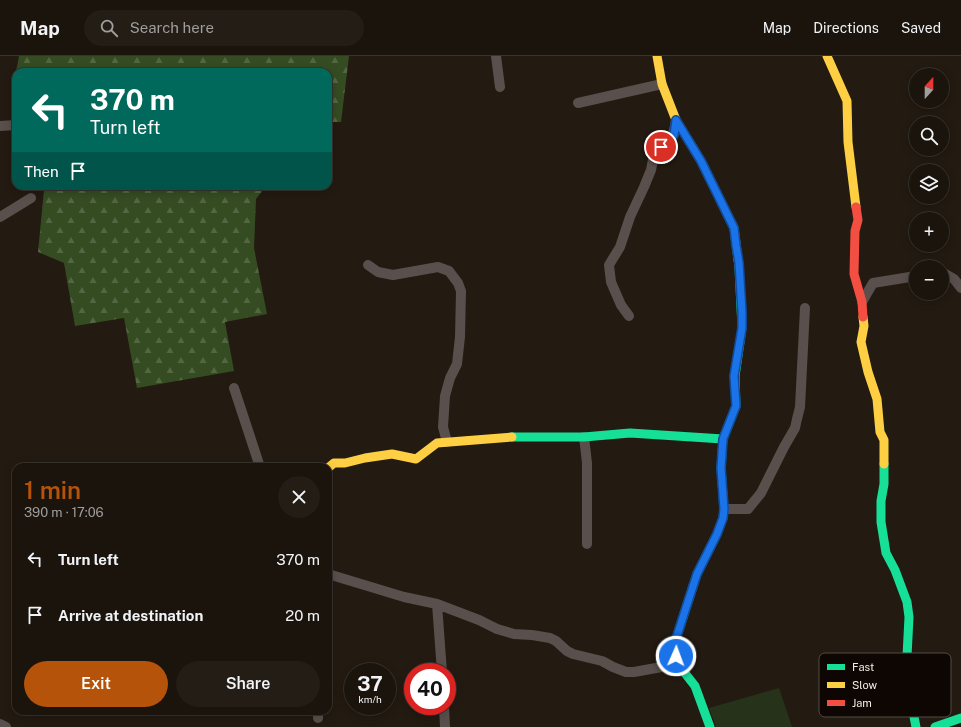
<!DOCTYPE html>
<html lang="en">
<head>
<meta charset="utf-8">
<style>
	body { margin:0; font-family:"Public Sans",sans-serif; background:#231d16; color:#f1f3f6; height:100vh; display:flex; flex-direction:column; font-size:15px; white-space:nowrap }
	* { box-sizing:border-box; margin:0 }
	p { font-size:13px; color:#9f9e9d }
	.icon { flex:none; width:22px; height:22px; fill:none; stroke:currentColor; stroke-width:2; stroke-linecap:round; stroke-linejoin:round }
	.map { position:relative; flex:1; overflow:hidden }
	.sheet { position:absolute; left:12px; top:407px; width:320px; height:252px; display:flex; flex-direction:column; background:#1a140d; border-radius:12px; box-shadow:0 2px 10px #0003,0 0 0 1px #38332e }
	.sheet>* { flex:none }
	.hud { position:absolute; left:12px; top:12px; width:320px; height:122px; border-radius:12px; box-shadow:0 2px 10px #0003,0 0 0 1px #38332e; background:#00695c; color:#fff; overflow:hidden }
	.needle { width:26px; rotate:21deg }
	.fabs { position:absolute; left:909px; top:12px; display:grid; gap:8px }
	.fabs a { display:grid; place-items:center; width:40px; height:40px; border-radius:50%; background:#1a140d; box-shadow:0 2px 10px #0003,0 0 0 1px #38332e; font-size:20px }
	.speed { position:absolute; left:344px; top:607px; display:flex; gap:8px; font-size:20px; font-weight:700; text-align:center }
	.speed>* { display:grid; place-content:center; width:52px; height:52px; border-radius:50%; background:#1a140d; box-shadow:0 2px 10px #0003,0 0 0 1px #38332e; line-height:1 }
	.speed small { font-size:10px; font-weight:400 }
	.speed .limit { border:6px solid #d22; background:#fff; color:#111 }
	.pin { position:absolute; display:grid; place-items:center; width:34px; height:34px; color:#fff; margin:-17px; border:2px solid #fff; border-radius:50%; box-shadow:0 1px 4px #0007 }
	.me { position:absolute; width:44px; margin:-22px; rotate:2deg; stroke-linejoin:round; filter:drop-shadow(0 0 3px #0008) }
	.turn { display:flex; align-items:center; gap:14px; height:84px; padding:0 12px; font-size:18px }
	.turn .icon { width:52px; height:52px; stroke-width:2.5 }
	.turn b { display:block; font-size:28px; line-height:34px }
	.then { display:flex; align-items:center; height:38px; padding:0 12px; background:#0003; gap:8px; font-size:15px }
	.round { display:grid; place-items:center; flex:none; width:42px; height:42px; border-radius:21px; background:#231d16 }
	.overview { display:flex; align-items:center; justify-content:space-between; height:68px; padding:0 12px }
	h1 { font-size:24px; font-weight:600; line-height:30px; color:#b45309 }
	.cta { display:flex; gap:8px; margin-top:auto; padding:8px 12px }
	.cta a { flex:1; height:46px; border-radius:24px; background:#b45309; color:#fff; font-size:16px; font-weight:600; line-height:46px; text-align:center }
	.cta a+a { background:#231d16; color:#f1f3f6 }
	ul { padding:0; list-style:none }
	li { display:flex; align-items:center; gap:12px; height:56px; padding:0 12px }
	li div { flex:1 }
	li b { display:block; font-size:15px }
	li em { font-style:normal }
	header { display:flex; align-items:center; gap:24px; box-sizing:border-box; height:56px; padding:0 20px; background:#1a140d; border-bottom:1px solid #38332e }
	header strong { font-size:19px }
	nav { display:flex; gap:22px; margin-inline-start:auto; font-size:14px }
	.search { width:280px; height:36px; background:#231d16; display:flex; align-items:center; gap:10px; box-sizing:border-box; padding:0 14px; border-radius:22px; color:#9f9e9d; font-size:15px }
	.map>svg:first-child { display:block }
	.forest { fill:url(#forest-firs) }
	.green { fill:#26321a }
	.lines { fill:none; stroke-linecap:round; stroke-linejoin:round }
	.street { stroke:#594f4c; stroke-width:10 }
	.fast { stroke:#16e098; stroke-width:9 }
	.slow { stroke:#ffcf43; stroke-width:9 }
	.jam { stroke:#f24e42; stroke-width:9 }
	.route-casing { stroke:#114b97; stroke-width:10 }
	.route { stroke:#1a73e8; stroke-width:7 }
	.key { fill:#0d0602; stroke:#544b45; stroke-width:1 }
	.key-label { font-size:11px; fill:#f8ebe2 }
</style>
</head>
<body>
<header>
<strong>Map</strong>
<div class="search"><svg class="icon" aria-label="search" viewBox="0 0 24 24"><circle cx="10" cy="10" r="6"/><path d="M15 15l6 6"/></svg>Search here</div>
<nav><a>Map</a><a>Directions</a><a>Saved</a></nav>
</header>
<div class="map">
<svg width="961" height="671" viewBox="0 0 961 671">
	<defs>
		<pattern id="forest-firs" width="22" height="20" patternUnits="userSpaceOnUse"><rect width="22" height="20" fill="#354c22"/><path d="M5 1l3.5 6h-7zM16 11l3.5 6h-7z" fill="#536642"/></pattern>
	</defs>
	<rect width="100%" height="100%" fill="#231a11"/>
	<!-- forest -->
	<path class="forest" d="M 19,0 L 349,0 L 341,66 L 328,66 L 328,16 L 16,16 Z
		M 16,19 L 16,56 L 12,54 Z
		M 43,130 L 266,130 L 256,143 L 254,192 L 267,258 L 225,266 L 234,315 L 137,332 L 124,262 L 75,270 L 64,207 L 38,196 L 44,134 Z"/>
	<!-- green -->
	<path class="green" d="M 779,632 L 792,671 L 716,671 L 709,652 Z"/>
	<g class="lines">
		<!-- street -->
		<path class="street" d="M 496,0 L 500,31
			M 578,47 L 662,28
			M 0,70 L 16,69
			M 0,161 L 31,142
			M 368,209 L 378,216 L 393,219 L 438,211 L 449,215 L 458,227 L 461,235 L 460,281 L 457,308 L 450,322 L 445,340 L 443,371 L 447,386
			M 942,216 L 954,223 L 961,232
			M 862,246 L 873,227 L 916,220
			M 629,260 L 621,249 L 611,226 L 609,209 L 620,191 L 630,161 L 644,131 L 651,114 L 655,93 C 671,89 674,78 676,64
			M 234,332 L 260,411
			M 584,381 L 587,407 L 587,488
			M 724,453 L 748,453 L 761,437 L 784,391 L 795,372 L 797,363 L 800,351 L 805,252
			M 328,518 L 404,541 L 437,548 L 479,564 L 497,573 L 514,578 L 532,579 L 550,582 L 556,585 L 567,595 L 573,598 L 602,605 L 613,611 L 626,616 L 634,616 L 667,610 L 677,607
			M 437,548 L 442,616
			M 444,650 L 445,671
			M 318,655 L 318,662
			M 0,668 L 6,671"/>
		<!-- fast -->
		<path class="fast" d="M 512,381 L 584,381 L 630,377 L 723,383
			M 884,408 L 884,428 L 881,445 L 881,466 L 886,497 L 895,514 L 907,546 L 909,561 L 906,620 L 916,671
			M 710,671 L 695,630 L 677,607 L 676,583 L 697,518 L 717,478 L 723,462 L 724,453 L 721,412 L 723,383 L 736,350 L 735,320 L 742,272 L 739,211
			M 935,671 L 961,662"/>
		<!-- slow -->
		<path class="slow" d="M 657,0 L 662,28 L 676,64 L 701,105 L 734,172 L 739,211
			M 827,0 L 847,45 L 848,86 L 856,151
			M 863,261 L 864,270 L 861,286 L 868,316 L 877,343 L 880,376 L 884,384 L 884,408
			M 328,412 L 334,407 L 345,407 L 365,402 L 392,398 L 416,403 L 437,387 L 512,381"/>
		<!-- jam -->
		<path class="jam" d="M 856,151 L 858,164 L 855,175 L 854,218 L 862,246 L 863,261"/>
	</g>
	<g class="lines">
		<!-- route casing -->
		<g class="route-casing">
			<path id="route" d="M 661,91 L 674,79 L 676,64 L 701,105 L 734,172 L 736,189 L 739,207 L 742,256 L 742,272 L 734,320 L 736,350 L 723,383 L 721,412 L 724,453 L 723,462 L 717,478 L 697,518 L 684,558 L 676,583 L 676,600"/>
		</g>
		<!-- route -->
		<use href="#route" class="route"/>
	</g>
	<!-- legend -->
	<rect x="819" y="597" width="132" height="64" rx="6" class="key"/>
	<rect x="827" y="608" width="18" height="6" fill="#16e098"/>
	<rect x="827" y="626" width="18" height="6" fill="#ffcf43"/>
	<rect x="827" y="644" width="18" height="6" fill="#f24e42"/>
	<g class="key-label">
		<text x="852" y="615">Fast</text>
		<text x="852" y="633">Slow</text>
		<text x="852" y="651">Jam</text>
	</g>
</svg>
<div class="fabs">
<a><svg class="needle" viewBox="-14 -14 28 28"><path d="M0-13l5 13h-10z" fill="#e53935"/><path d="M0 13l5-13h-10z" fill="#9f9e9d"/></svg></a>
<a><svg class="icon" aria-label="search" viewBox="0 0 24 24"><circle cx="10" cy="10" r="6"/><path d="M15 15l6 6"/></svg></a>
<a><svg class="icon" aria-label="layers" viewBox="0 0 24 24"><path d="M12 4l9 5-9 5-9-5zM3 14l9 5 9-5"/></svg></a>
<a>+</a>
<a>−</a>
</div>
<div class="speed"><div>37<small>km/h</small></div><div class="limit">40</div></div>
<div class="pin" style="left:661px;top:91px;background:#d93025"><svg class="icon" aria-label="arrive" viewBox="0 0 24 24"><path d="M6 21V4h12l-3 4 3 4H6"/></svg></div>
<svg class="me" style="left:676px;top:600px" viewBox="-20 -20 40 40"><circle r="17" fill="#1a73e8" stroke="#fff" stroke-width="3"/><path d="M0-11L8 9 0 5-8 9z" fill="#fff"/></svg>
<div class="hud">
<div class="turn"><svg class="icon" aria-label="left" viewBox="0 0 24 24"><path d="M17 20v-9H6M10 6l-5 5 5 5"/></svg><div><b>370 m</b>Turn left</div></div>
<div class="then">Then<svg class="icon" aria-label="arrive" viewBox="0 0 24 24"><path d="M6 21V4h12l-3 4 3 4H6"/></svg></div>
</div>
<section class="sheet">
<div class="overview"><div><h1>1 min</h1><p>390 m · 17:06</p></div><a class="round"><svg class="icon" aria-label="close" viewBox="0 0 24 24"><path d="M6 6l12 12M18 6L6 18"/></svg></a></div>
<ul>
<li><svg class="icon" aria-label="left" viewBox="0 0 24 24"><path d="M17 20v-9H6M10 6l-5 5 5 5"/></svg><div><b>Turn left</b></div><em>370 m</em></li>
<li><svg class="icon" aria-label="arrive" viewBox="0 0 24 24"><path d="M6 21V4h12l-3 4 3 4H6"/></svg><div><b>Arrive at destination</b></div><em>20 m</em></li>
</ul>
<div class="cta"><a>Exit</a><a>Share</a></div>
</section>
</div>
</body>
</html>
